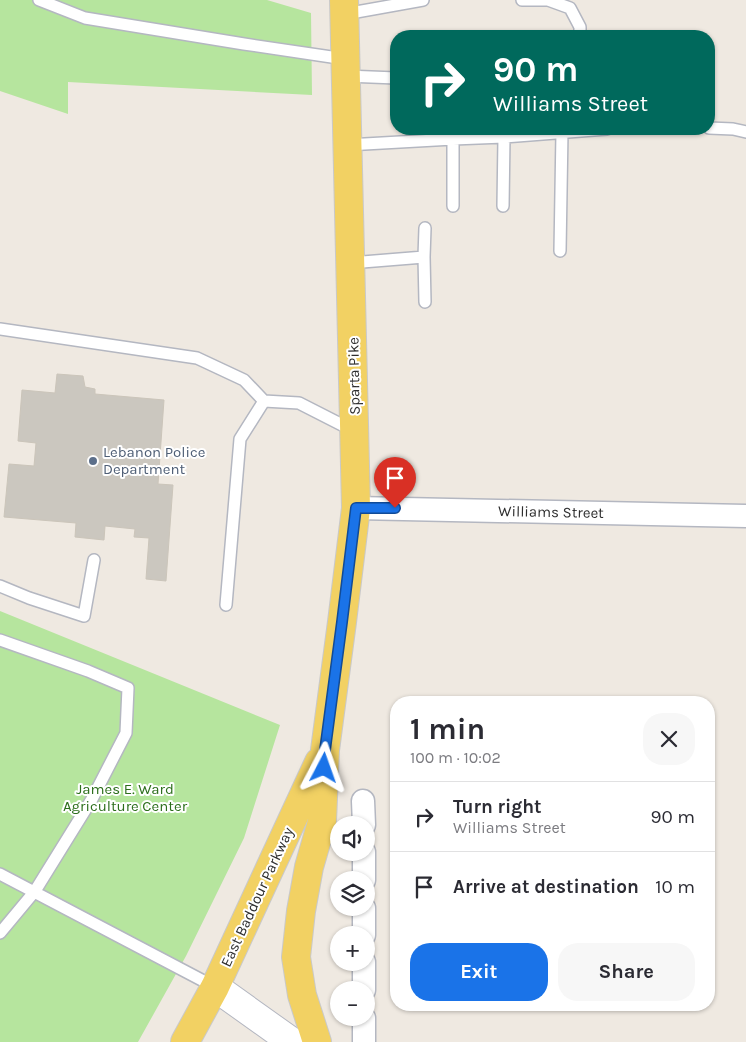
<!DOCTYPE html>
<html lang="en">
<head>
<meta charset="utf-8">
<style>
	body { margin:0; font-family:Karla,sans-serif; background:#f7f7f7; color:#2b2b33; height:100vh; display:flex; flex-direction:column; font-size:19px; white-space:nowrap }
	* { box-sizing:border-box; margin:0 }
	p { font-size:16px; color:#7c7c81 }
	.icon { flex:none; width:28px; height:28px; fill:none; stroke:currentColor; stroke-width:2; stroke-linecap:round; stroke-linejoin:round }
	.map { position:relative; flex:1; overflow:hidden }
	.details { position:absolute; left:390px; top:696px; width:325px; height:315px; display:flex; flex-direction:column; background:#fff; border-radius:20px; box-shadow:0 1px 4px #0004 }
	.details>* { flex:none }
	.banner { position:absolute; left:390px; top:30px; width:325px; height:105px; border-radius:20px; box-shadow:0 1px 4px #0004; background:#00695c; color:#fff; overflow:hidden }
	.controls { position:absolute; left:330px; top:816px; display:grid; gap:10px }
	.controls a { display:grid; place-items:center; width:45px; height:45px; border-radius:50%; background:#fff; box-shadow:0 1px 4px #0004; font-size:25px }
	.pin { position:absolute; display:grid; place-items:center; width:42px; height:42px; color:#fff; margin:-51px -21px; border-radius:50% 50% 50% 0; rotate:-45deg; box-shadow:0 0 5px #0007 }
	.pin .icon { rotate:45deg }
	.me { position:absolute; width:55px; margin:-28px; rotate:4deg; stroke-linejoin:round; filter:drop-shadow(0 0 4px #0008) }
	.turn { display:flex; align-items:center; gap:18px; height:105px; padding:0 20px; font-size:22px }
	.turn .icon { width:65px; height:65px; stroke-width:2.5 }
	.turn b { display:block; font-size:35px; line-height:42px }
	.round { display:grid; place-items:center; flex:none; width:52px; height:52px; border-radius:20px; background:#f7f7f7 }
	.head { display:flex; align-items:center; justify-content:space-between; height:85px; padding:0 20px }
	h1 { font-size:30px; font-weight:700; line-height:38px }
	.primary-button { display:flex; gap:10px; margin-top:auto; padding:10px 20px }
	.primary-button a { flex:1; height:58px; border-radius:20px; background:#1a73e8; color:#fff; font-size:20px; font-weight:700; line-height:58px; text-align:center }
	.primary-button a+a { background:#f7f7f7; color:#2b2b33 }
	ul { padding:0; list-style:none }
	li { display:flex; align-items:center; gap:15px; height:70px; padding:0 20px; border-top:1px solid #e1e1e2 }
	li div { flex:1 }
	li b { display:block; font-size:19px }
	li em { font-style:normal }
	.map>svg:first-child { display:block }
	.green { fill:#b6e59e }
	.building { fill:#cbc7bf; stroke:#cbc5ba }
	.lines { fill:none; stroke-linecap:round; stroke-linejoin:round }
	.lane-casing { stroke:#b4b7c1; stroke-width:14 }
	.street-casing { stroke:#b4b7c1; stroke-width:25 }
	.secondary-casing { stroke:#b4b7c1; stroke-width:30 }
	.primary-casing { stroke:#c9c9c9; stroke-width:30 }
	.lane { stroke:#fff; stroke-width:11 }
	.street { stroke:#fff; stroke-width:22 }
	.secondary { stroke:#fff; stroke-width:28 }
	.primary { stroke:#f2d163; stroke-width:28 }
	.route-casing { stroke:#114b97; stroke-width:12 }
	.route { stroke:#1a73e8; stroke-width:9 }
	.service-dot { fill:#5c6f8a; stroke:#fff; stroke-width:2 }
	.labels { text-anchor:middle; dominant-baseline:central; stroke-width:4; stroke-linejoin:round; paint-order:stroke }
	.street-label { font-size:15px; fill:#2e2e2e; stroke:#fff }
	.service-label { font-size:15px; fill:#4e5e75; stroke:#fff; text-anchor:start }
	.park-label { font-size:15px; fill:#2c6e1b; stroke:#fff }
</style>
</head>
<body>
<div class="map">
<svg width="746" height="1042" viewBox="0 0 746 1042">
	<rect width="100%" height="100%" fill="#efe9e1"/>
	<!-- green -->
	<path class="green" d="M 0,0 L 267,0 L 311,13 L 312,95 L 68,82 L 68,114 L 0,91 Z
		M 0,611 L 280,725 L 244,838 L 186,956 L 138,1042 L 0,1042 Z"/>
	<!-- building -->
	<path class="building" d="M 57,374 L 83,376 L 85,387 L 95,389 L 95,394 L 164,400 L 158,484 L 173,485 L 166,581 L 146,579 L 149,538 L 134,537 L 135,529 L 105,526 L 104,540 L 75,537 L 76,523 L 4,517 L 9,464 L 34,466 L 36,443 L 18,441 L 22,390 L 55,393 Z"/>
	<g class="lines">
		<!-- lane casing -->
		<g class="lane-casing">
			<path id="lane" d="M 39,0 L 85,18 L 244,44 L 345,59
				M 522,0 L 548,0 L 570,8 L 580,27 L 580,36
				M 345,14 L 423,0
				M 346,76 L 396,78
				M 709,128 L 733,129 L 746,132
				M 347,145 L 453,139 L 504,137 L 607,129
				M 453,206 L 453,139
				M 503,206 L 504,137
				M 560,251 L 562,132
				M 424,257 L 425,228
				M 350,263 L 424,257 L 425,302
				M 0,329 L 197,358 L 244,380 L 264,401
				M 0,586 L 29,598 L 84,616 L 94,560
				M 226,605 L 240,439 L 264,401 L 299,403 L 352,430
				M 0,640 L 88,671 L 128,688 L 126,733 L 92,799 L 35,891 L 0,933
				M 0,874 L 215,987"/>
		</g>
		<!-- street casing -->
		<g class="street-casing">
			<path id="street" d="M 356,508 L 746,516
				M 363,801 L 364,825
				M 364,852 L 364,880
				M 364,908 L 364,935
				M 364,962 L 364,990
				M 364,1018 L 364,1042"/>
		</g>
		<!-- secondary casing -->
		<g class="secondary-casing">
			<path id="secondary" d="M 215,987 L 292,1042"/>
		</g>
		<!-- primary casing -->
		<g class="primary-casing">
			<path id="primary" d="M 185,1042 L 215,987 L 319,762
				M 317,1042 L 302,995 L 296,957 L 301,911 L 309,867 L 322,822 L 325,750 L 342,622 L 356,508 L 344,0"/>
		</g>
		<!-- lane -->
		<use href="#lane" class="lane"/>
		<!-- street -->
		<use href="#street" class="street"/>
		<!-- secondary -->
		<use href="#secondary" class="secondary"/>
		<!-- primary -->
		<use href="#primary" class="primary"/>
	</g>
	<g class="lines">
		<!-- route casing -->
		<g class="route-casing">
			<path id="route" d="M 324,768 L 325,750 L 342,622 L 356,508 L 395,508"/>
		</g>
		<!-- route -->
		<use href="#route" class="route"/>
	</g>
	<!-- markers -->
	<circle class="service-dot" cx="93" cy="461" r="5"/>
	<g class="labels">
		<!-- street labels -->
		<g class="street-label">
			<text transform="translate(354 376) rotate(-91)">Sparta Pike</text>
			<text transform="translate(551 512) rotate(1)">Williams Street</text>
			<text transform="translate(257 897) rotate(-65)">East Baddour Parkway</text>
		</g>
		<!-- service labels -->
		<g class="service-label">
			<text x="103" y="452">Lebanon Police<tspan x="103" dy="17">Department</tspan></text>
		</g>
		<!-- park labels -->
		<g class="park-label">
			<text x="125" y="789">James E. Ward<tspan x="125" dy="17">Agriculture Center</tspan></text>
		</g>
	</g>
</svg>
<div class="controls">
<a><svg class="icon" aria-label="sound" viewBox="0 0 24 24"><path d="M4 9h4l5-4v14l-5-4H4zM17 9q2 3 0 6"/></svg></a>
<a><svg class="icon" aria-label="layers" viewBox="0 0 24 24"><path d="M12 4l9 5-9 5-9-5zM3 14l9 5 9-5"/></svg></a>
<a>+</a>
<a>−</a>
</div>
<div class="pin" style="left:395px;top:508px;background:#d93025"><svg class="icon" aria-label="arrive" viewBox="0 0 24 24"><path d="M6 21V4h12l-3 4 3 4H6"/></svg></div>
<svg class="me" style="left:324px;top:768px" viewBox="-20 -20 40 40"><path d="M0-17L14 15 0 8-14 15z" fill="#1a73e8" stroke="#fff" stroke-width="4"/></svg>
<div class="banner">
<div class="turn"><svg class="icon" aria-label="right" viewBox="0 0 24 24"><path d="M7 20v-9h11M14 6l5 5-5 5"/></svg><div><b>90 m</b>Williams Street</div></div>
</div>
<section class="details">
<div class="head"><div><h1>1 min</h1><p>100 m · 10:02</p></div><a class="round"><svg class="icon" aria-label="close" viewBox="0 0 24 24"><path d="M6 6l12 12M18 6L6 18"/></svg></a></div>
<ul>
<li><svg class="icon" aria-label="right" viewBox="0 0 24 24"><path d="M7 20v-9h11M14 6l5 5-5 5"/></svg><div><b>Turn right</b><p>Williams Street</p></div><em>90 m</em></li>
<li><svg class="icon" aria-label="arrive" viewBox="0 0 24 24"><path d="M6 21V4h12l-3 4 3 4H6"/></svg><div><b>Arrive at destination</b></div><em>10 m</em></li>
</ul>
<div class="primary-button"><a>Exit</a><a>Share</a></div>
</section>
</div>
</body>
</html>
